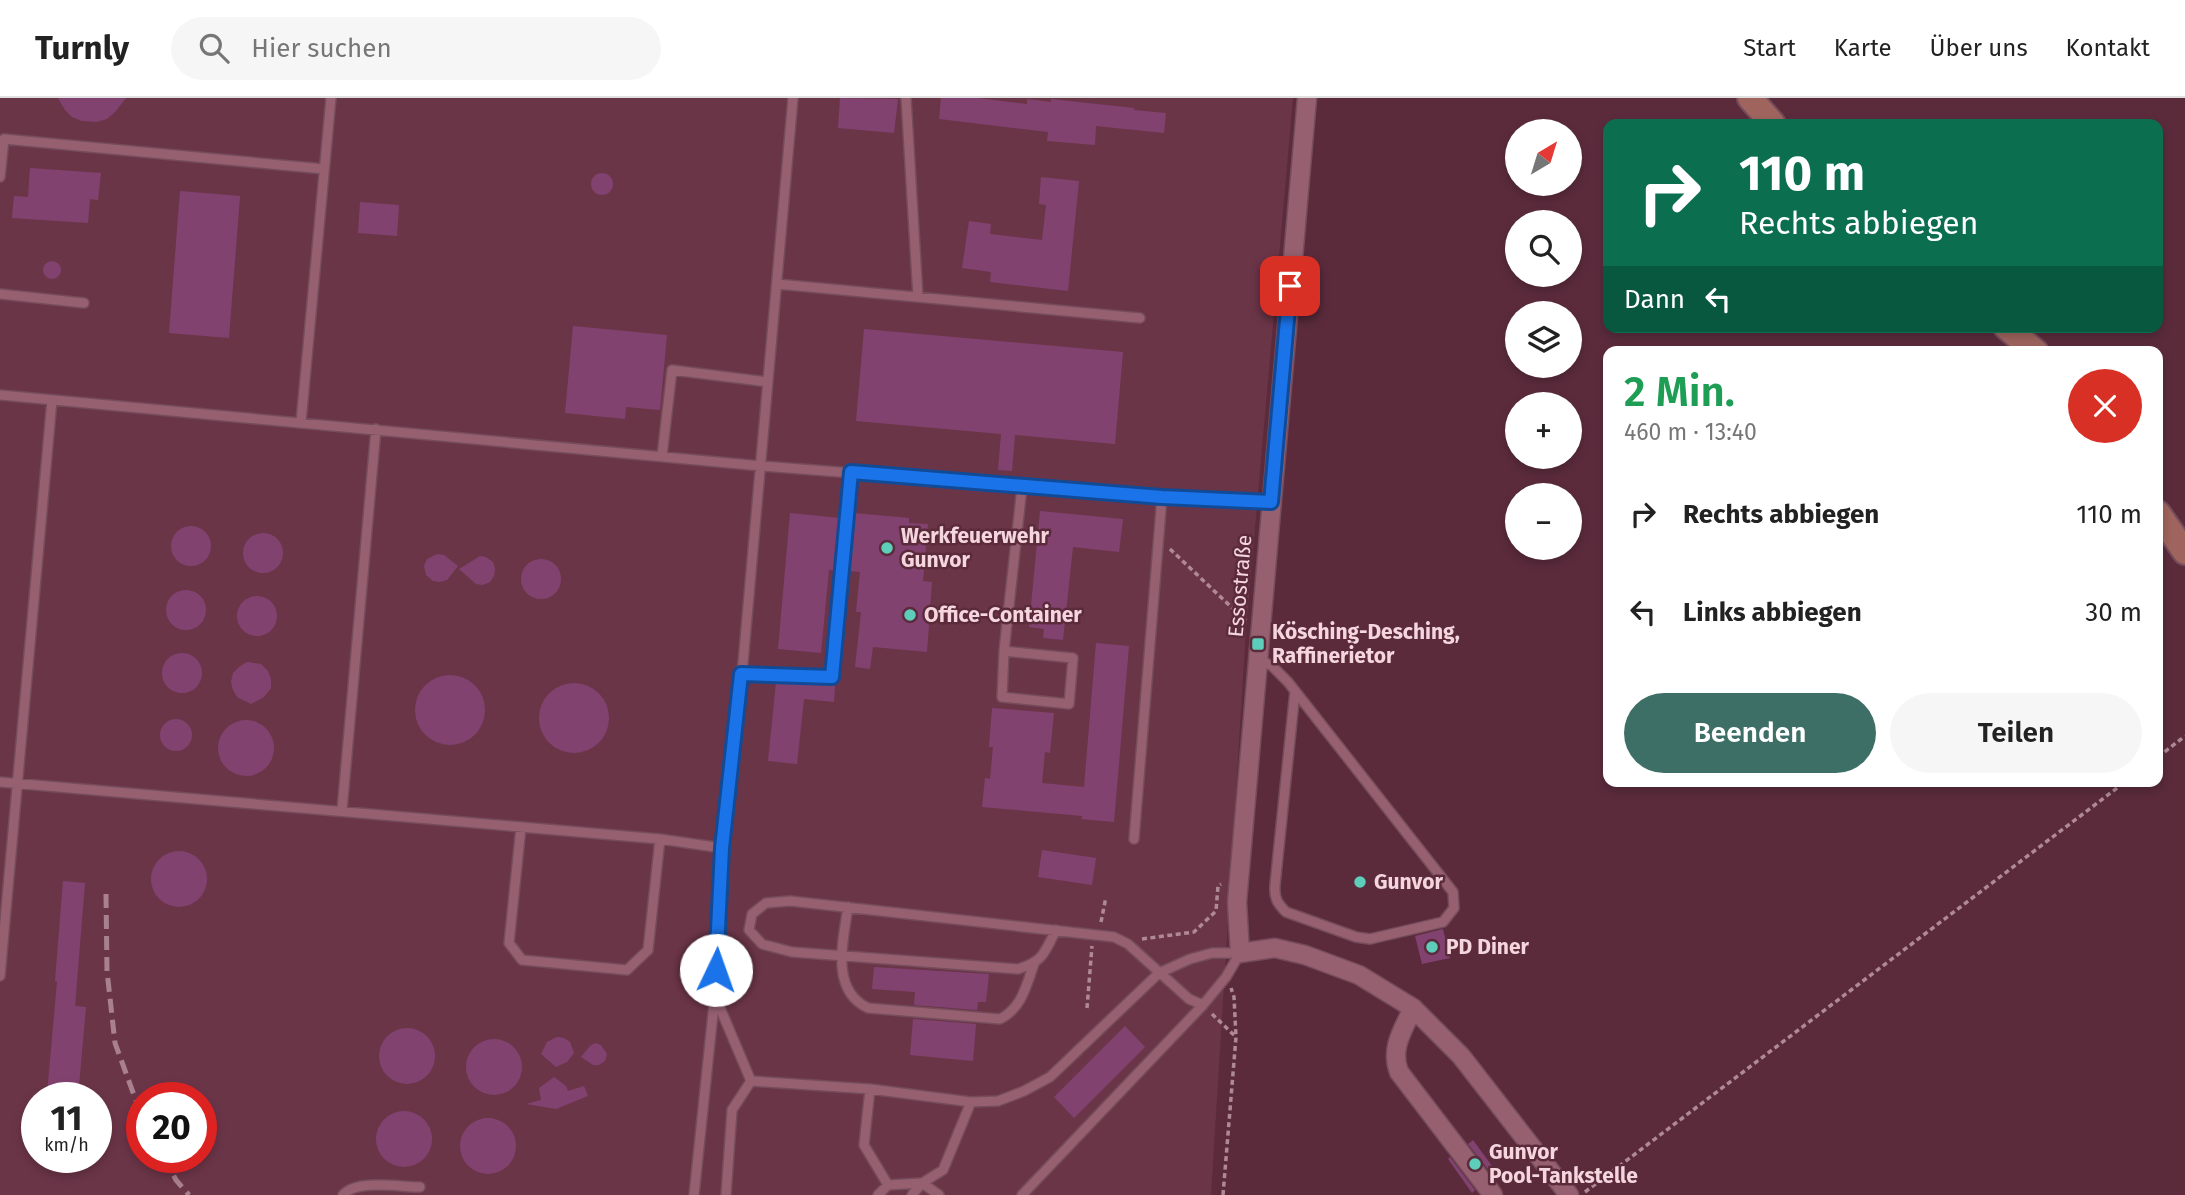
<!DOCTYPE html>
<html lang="de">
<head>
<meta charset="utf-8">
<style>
	body { margin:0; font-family:"Fira Sans",sans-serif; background:#f6f6f6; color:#222; height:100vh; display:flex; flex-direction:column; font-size:26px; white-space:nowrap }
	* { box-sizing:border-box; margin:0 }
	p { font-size:23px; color:#767676 }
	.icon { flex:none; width:38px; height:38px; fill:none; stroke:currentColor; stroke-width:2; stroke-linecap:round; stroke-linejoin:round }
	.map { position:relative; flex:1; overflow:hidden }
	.side { position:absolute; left:1603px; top:248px; width:560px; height:441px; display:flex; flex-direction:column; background:#fff; border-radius:14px; box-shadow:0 4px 10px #0003 }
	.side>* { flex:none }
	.guide { position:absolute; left:1603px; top:21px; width:560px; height:214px; border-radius:14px; box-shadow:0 4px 10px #0003; background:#0b6e4f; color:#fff; overflow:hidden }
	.needle { width:46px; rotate:38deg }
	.fabs { position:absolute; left:1505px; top:21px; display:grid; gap:14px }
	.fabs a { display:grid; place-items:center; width:77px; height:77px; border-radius:50%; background:#fff; box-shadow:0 4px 10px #0003; font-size:35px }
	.speed { position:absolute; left:21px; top:984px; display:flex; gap:14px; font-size:35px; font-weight:700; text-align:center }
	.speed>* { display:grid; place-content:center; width:91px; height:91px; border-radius:50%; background:#fff; box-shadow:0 4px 10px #0003; line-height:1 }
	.speed small { font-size:18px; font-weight:400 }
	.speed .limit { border:10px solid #d22; background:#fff; color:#111 }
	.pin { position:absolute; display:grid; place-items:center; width:60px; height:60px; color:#fff; margin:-30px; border-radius:14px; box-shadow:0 4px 10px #0006 }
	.me { position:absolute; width:77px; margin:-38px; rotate:3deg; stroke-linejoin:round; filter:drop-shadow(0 0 5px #0008) }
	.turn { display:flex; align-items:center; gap:24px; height:147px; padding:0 21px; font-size:32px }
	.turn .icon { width:91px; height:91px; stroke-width:2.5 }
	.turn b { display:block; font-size:49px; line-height:60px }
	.then { display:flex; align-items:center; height:66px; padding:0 21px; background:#0003; gap:14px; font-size:26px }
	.round { display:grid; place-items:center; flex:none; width:74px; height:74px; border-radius:37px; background:#f6f6f6 }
	.overview { display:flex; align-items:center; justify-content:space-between; height:119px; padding:0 21px }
	h1 { font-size:42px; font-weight:600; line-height:52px; color:#1e9e55 }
	.cta { display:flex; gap:14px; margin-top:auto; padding:14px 21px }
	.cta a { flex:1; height:80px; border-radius:42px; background:#3d6f66; color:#fff; font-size:28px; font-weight:600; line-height:80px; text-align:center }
	.cta a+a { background:#f6f6f6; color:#222 }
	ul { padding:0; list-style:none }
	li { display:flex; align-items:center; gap:21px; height:98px; padding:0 21px }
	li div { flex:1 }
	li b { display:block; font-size:26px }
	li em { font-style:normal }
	header { display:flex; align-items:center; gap:42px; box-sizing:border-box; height:98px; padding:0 35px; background:#fff; border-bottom:2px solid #e0e0e0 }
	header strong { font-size:33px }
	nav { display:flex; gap:38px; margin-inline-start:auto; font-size:24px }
	.search { width:490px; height:63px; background:#f6f6f6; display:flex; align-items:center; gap:18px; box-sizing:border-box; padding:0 24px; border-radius:38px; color:#767676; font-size:26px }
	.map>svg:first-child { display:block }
	.built { fill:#6b3548; fill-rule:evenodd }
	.building { fill:#824270 }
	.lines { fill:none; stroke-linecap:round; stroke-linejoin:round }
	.lane-casing { stroke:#754c5b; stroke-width:12 }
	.street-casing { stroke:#754c5b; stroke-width:21 }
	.secondary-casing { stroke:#754c5b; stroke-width:28 }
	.path { stroke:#b08996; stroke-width:3.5; stroke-dasharray:5 3.5; stroke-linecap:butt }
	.lane { stroke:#966071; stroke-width:9 }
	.street { stroke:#966071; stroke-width:18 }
	.secondary { stroke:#9f645e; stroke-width:24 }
	.rail { stroke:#a9818e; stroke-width:5; stroke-dasharray:14 7; stroke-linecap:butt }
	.route-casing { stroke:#114b97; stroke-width:18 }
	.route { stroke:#1a73e8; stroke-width:12 }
	.poi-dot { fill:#5dceb9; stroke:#5b2b3c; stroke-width:2.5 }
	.labels { text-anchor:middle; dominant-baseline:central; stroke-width:5; stroke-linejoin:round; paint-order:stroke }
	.poi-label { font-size:21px; font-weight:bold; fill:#f5d6df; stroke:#5b2b3c; text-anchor:start }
	.street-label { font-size:21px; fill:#f5d6df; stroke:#5b2b3c }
</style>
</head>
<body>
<header>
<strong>Turnly</strong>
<div class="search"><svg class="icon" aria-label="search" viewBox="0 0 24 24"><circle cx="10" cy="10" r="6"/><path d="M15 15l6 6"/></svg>Hier suchen</div>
<nav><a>Start</a><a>Karte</a><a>Über uns</a><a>Kontakt</a></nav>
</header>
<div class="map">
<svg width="2185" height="1097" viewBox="0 0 2185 1097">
	<rect width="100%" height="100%" fill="#5b2b3c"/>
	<!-- built -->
	<path class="built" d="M 0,0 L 1293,0 L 1246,531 L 1211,1097 L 0,1097 ZM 37,999 L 96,999 L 96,1059 L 37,1059 ZM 142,999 L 201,999 L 201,1059 L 142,1059 Z"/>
	<!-- building -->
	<path class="building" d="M 58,0 L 126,0 L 115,14 L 107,21 L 96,24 L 82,23 L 72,19 L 65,12 Z
		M 840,0 L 898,1 L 894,35 L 838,30 Z
		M 941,0 L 977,0 L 1027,6 L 1027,1 L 1051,4 L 1051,1 L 1134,10 L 1134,12 L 1166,15 L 1164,35 L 1096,28 L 1095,47 L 1047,43 L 1048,34 L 939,21 Z
		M 30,70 L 101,75 L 98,102 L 90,101 L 88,125 L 12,120 L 14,98 L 28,99 Z
		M591 86a11 11 0 1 1 22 0a11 11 0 1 1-22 0Z
		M 1041,79 L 1079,83 L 1068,193 L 990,184 L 991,174 L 962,170 L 969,123 L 991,126 L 990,136 L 1042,142 L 1046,107 L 1039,106 Z
		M 180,93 L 240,98 L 229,240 L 169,235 Z
		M 360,104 L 399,107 L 397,138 L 358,135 Z
		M43 172a9 9 0 1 1 18 0a9 9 0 1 1-18 0Z
		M 573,228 L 667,237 L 660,312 L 626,309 L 625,321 L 565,315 Z
		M 864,231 L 1123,254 L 1115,346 L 1015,337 L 1012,373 L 998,372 L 1001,336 L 856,323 Z
		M 1040,413 L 1123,421 L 1119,454 L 1073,449 L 1063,542 L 1043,540 L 1044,531 L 1029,529 Z
		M 790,415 L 840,420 L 835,472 L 829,472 L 821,555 L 778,551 Z
		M 854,415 L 909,420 L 909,425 L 928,426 L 923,483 L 932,484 L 927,554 L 873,549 L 870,571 L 855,569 L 861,514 L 856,514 L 860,474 L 849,473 Z
		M171 448a20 20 0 1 1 40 0a20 20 0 1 1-40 0Z
		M243 455a20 20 0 1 1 40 0a20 20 0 1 1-40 0Z
		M 437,456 L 444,457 L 458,468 L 447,482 L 440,484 L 433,483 L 426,477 L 424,468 L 427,461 Z
		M 480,458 L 486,459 L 493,464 L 495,471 L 494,478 L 490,484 L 483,487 L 476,486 L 459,471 Z
		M521 481a20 20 0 1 1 40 0a20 20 0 1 1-40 0Z
		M166 512a20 20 0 1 1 40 0a20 20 0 1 1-40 0Z
		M237 518a20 20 0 1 1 40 0a20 20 0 1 1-40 0Z
		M 1096,545 L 1129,548 L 1114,724 L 1081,721 L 1082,718 L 982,709 L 985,680 L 990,681 L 993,649 L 989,649 L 992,610 L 1054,615 L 1050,655 L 1045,654 L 1042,685 L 1084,689 Z
		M162 575a20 20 0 1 1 40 0a20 20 0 1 1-40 0Z
		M 247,564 L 261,566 L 268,573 L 271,581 L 271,590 L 264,599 L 251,606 L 237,599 L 233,592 L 231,584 L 233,575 L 239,569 Z
		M415 612a35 35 0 1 1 70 0a35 35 0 1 1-70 0Z
		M 776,584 L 835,588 L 834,604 L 804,601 L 797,666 L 768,663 Z
		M539 620a35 35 0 1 1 70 0a35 35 0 1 1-70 0Z
		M160 637a16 16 0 1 1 32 0a16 16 0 1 1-32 0Z
		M218 650a28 28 0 1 1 56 0a28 28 0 1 1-56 0Z
		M 1042,752 L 1096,760 L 1092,787 L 1038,779 Z
		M151 781a28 28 0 1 1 56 0a28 28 0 1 1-56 0Z
		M 63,783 L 85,785 L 75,908 L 86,909 L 78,999 L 47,996 L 57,884 L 55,883 Z
		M 1443,831 L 1450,860 L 1422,866 L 1415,838 Z
		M 874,869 L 989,876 L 986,904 L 978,904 L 977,912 L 914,907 L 915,894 L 872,891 Z
		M 913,921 L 976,926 L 973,963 L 910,957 Z
		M 1125,928 L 1145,949 L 1074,1020 L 1054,999 Z
		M379 958a28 28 0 1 1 56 0a28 28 0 1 1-56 0Z
		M 557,939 L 564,940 L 570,944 L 574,955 L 567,964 L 556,969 L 541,956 L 547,944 Z
		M466 969a28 28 0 1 1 56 0a28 28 0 1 1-56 0Z
		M 595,945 L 601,947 L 607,956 L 605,963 L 599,967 L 593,967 L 581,959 L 590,948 Z
		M 554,979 L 566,988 L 568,993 L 584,988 L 588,998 L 556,1011 L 526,1006 L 541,1002 L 539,990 Z
		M376 1041a28 28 0 1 1 56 0a28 28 0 1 1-56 0Z
		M460 1048a28 28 0 1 1 56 0a28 28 0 1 1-56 0Z
		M 1473,1042 L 1498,1076 L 1494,1079 L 1468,1046 Z
		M 1450,1059 L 1475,1092 L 1472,1095 L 1448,1061 Z"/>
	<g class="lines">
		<!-- lane casing -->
		<g class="lane-casing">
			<path id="lane" d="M 906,0 L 918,199
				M 0,79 L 4,41 L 324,71
				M 777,186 L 1140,220
				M 0,196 L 84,205
				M 0,297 L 761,368 L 1162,399 L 1271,404
				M 301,324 L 331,0
				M 662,358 L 672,272 L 768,284
				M 1004,553 L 1073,560 L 1069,606 L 1002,599 L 1004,553 L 1022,389
				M 1258,561 L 1272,568 L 1288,584 L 1453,794 L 1454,810 L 1443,824 L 1370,841 L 1356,839 L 1286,814 C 1277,805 1274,800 1275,787 L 1295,593
				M 742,576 L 832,579 L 851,374
				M 0,684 L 660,741 L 722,750
				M 342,712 L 376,331
				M 521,729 L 509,845 L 522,862 L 627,872 L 648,852 L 660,741
				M 1134,741 L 1162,399
				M 848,809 C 843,843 830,892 868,910 L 1000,921 C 1022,910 1026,888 1034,866
				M 1056,832 C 1044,855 1044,863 1018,871 L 792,854 L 762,846 L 749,832 L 752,816 L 766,805 L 790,803 L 1114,839 L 1128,846 L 1189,901 L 1203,907
				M 0,878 L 52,302
				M 715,898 L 751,983
				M 870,991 L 864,1047 L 888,1087
				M 343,1097 C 357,1081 400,1089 420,1089
				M 694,1097 L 715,896 L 722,750 L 742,576 L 793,0
				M 726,1097 L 732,1012 L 751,983 L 870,991 L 971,1004 L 998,1003 L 1024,993 L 1050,979 L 1159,875 L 1190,861 L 1212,855 L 1240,855
				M 878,1097 L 888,1087 L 922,1085 L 939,1097
				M 912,1097 L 922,1085 L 943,1072 L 971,1004
				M 1022,1097 L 1203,907 L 1226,879 L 1240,855"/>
		</g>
		<!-- street casing -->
		<g class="street-casing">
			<path id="street" d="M 1307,0 L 1237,804 L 1240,855 L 1275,850 L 1305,857 L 1359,877 L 1413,910 L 1461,958 L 1569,1097
				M 1413,910 C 1403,932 1390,950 1399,974 L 1493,1097"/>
		</g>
		<!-- secondary casing -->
		<g class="secondary-casing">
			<path id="secondary" d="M 1750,0 L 1773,26
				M 2006,229 L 2036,254
				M 2158,415 L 2185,454"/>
		</g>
		<!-- path -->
		<path class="path" d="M 1170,451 L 1246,523
			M 2158,659 L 2185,638
			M 1101,824 L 1106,799
			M 1142,841 L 1194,834 L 1216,813 L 1218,788 L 1221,786
			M 1087,910 L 1092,848
			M 1212,916 L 1236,939
			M 1585,1094 L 2125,684
			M 1223,1097 L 1236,939 L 1234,899 L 1231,890"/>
		<!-- lane -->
		<use href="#lane" class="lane"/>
		<!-- street -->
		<use href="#street" class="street"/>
		<!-- secondary -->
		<use href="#secondary" class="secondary"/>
		<!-- rail -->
		<path class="rail" d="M 106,796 L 107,873 L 115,945 L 142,1019
			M 164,1059 L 176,1082 L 189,1097"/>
	</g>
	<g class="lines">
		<!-- route casing -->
		<g class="route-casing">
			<path id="route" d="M 716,872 L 722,750 L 741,576 L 832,579 L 851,374 L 1162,399 L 1271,404 L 1290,188"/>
		</g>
		<!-- route -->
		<use href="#route" class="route"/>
	</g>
	<!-- markers -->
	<g class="poi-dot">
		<circle cx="887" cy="450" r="7"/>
		<circle cx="910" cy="517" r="7"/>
		<rect x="1251" y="539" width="14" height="14" rx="3.5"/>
		<circle cx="1360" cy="784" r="7"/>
		<circle cx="1432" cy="849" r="7"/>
		<circle cx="1475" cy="1066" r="7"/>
	</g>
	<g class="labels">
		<!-- poi labels -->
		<g class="poi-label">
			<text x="901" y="438">Werkfeuerwehr<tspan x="901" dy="24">Gunvor</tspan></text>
			<text x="924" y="517">Office-Container</text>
			<text x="1272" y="534">Kösching-Desching,<tspan x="1272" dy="24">Raffinerietor</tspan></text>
			<text x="1374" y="784">Gunvor</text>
			<text x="1446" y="849">PD Diner</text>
			<text x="1489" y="1054">Gunvor<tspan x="1489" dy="24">Pool-Tankstelle</tspan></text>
		</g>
		<!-- street labels -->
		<g class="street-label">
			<text transform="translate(1240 488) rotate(-85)">Essostraße</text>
		</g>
	</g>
</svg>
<div class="fabs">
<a><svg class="needle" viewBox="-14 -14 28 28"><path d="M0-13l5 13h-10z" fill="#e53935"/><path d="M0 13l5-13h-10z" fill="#767676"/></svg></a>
<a><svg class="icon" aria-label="search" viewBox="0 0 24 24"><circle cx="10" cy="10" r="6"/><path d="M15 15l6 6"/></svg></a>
<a><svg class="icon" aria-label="layers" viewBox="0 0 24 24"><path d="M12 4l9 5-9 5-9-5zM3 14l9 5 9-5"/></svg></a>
<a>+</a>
<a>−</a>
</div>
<div class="speed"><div>11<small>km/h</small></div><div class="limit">20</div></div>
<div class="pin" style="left:1290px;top:188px;background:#d93025"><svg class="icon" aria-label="arrive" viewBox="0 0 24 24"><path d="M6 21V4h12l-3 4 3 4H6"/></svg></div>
<svg class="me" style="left:716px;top:872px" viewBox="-20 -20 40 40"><circle r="19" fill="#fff"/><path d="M0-13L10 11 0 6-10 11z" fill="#1a73e8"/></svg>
<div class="guide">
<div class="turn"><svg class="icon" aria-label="right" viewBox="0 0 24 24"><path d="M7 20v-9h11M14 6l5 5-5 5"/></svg><div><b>110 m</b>Rechts abbiegen</div></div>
<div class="then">Dann<svg class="icon" aria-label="left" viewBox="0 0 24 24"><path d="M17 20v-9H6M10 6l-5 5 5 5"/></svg></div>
</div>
<section class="side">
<div class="overview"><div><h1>2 Min.</h1><p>460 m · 13:40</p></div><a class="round" style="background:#d93025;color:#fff"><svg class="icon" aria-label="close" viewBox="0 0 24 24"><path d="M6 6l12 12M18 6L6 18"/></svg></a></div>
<ul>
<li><svg class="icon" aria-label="right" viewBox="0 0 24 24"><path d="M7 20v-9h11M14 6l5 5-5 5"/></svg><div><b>Rechts abbiegen</b></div><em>110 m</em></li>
<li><svg class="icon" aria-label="left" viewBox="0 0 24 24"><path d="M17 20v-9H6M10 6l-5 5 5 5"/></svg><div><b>Links abbiegen</b></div><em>30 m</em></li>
</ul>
<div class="cta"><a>Beenden</a><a>Teilen</a></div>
</section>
</div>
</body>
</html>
